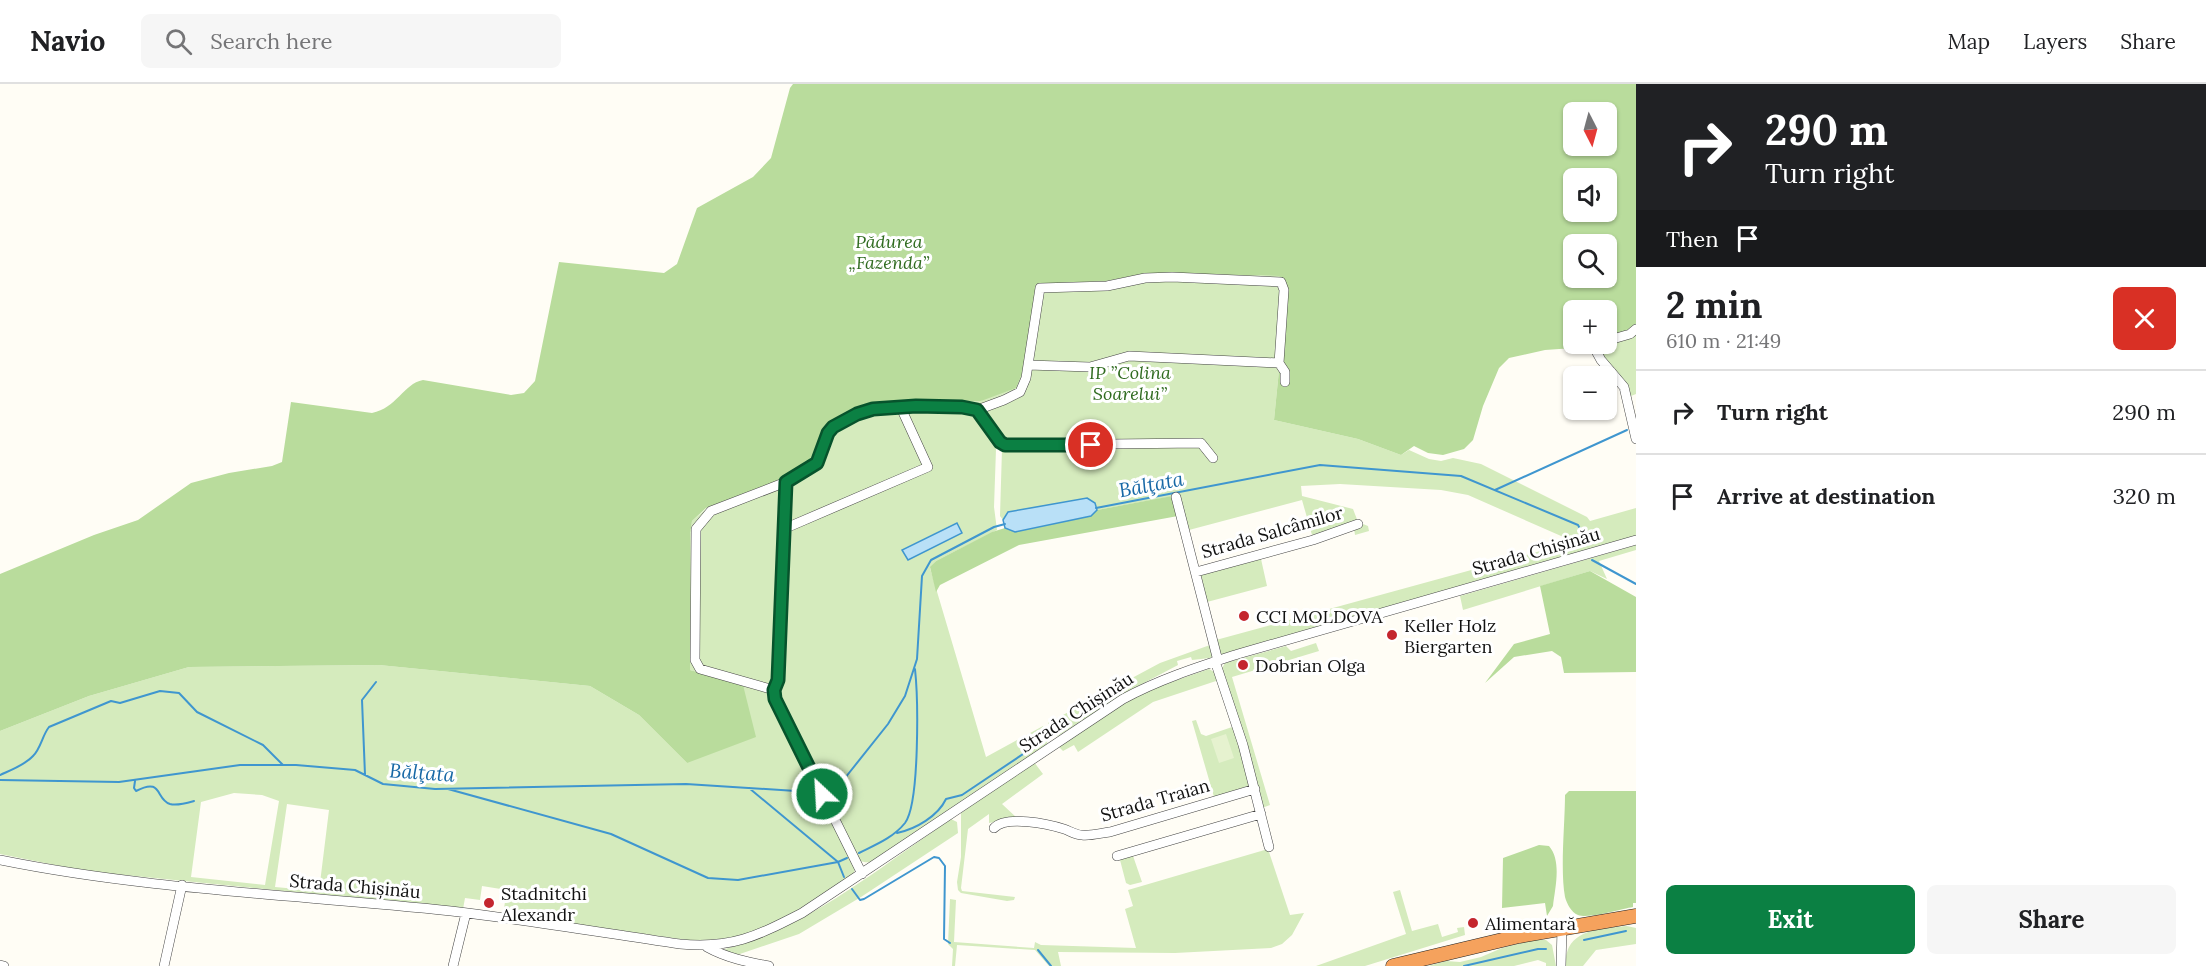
<!DOCTYPE html>
<html lang="en">
<head>
<meta charset="utf-8">
<style>
	body { margin:0; font-family:Lora,serif; background:#f6f6f6; color:#202124; height:100vh; display:flex; flex-direction:column; font-size:22px; white-space:nowrap }
	* { box-sizing:border-box; margin:0 }
	p { font-size:20px; color:#757577 }
	.icon { flex:none; width:33px; height:33px; fill:none; stroke:currentColor; stroke-width:2; stroke-linecap:round; stroke-linejoin:round }
	.map { position:relative; flex:1; overflow:hidden }
	.side { display:flex; flex-direction:column; background:#fff; width:570px }
	.side>* { flex:none }
	.banner { background:#202124; color:#fff; overflow:hidden }
	.needle { width:39px; rotate:174deg }
	.tools { position:absolute; left:1563px; top:18px; display:grid; gap:12px }
	.tools a { display:grid; place-items:center; width:54px; height:54px; border-radius:9px; background:#fff; box-shadow:0 2px 4px #0004; font-size:30px }
	.pin { position:absolute; display:grid; place-items:center; width:51px; height:51px; color:#fff; margin:-26px; border:3px solid #fff; border-radius:50%; box-shadow:0 2px 6px #0007 }
	.me { position:absolute; width:66px; margin:-33px; rotate:335deg; stroke-linejoin:round; filter:drop-shadow(0 0 4px #0008) }
	.turn { display:flex; align-items:center; gap:21px; height:126px; padding:0 30px; font-size:27px }
	.turn .icon { width:78px; height:78px; stroke-width:2.5 }
	.turn b { display:block; font-size:42px; line-height:51px }
	.then { display:flex; align-items:center; height:57px; padding:0 30px; background:#0003; gap:12px; font-size:22px }
	.round { display:grid; place-items:center; flex:none; width:63px; height:63px; border-radius:9px; background:#f6f6f6 }
	.head { display:flex; align-items:center; justify-content:space-between; height:102px; padding:0 30px }
	h1 { font-size:36px; font-weight:800; line-height:45px }
	.button { display:flex; gap:12px; margin-top:auto; padding:12px 30px }
	.button a { flex:1; height:69px; border-radius:9px; background:#0b8043; color:#fff; font-size:24px; font-weight:800; line-height:69px; text-align:center }
	.button a+a { background:#f6f6f6; color:#202124 }
	ul { padding:0; list-style:none }
	li { display:flex; align-items:center; gap:18px; height:84px; padding:0 30px; border-top:2px solid #e0e0e0 }
	li div { flex:1 }
	li b { display:block; font-size:22px }
	li em { font-style:normal }
	header { display:flex; align-items:center; gap:36px; box-sizing:border-box; height:84px; padding:0 30px; background:#fff; border-bottom:2px solid #e0e0e0 }
	header strong { font-size:28px }
	nav { display:flex; gap:33px; margin-inline-start:auto; font-size:21px }
	.search { width:420px; height:54px; background:#f6f6f6; display:flex; align-items:center; gap:15px; box-sizing:border-box; padding:0 21px; border-radius:9px; color:#757577; font-size:22px }
	main { display:flex; flex:1; min-height:0 }
	.map>svg:first-child { display:block }
	.green { fill:#d5ebbd; fill-rule:evenodd }
	.forest { fill:#b9dc9c; fill-rule:evenodd }
	.pitch { fill:#e6f2cf }
	.water { fill:#b9e0f7; stroke:#3f96cf; stroke-width:1.5 }
	.lines { fill:none; stroke-linecap:round; stroke-linejoin:round }
	.stream { stroke:#3f96cf; stroke-width:2 }
	.minor-casing { stroke:#444; stroke-width:10 }
	.highway-casing { stroke:#222; stroke-width:15 }
	.minor { stroke:#fff; stroke-width:9 }
	.highway { stroke:#f5a25d; stroke-width:14 }
	.route-casing { stroke:#07532c; stroke-width:15 }
	.route { stroke:#0b8043; stroke-width:10 }
	.poi-dot { fill:#c4262e; stroke:#fff; stroke-width:2 }
	.labels { text-anchor:middle; dominant-baseline:central; stroke-width:6; stroke-linejoin:round; paint-order:stroke }
	.park-label { font-size:18px; font-style:italic; fill:#2f6b1f; stroke:#fff }
	.street-label { font-size:18px; fill:#111; stroke:#fff }
	.poi-label { font-size:18px; fill:#111; stroke:#fff; text-anchor:start }
	.water-label { font-size:20px; font-style:italic; fill:#1768a6; stroke:#fff }
</style>
</head>
<body>
<header>
<strong>Navio</strong>
<div class="search"><svg class="icon" aria-label="search" viewBox="0 0 24 24"><circle cx="10" cy="10" r="6"/><path d="M15 15l6 6"/></svg>Search here</div>
<nav><a>Map</a><a>Layers</a><a>Share</a></nav>
</header>
<main>
<div class="map">
<svg width="1636" height="882" viewBox="0 0 1636 882">
	<rect width="100%" height="100%" fill="#fffdf5"/>
	<!-- green -->
	<path class="green" d="M 1148,189 L 1279,192 L 1287,206 L 1274,336 L 1358,355 L 1401,371 L 1409,366 L 1429,375 L 1441,377 L 1453,374 L 1481,380 L 1587,433 L 1590,437 L 1636,424 L 1636,452 L 1221,572 L 1216,556 L 1570,459 L 1568,455 L 1468,411 L 1441,406 L 1340,400 L 1301,402 L 1302,412 L 1353,425 L 1358,438 L 1368,442 L 1369,447 L 1355,451 L 1354,444 L 1358,438 L 1312,451 L 1302,416 L 1189,446 L 1180,411 L 1097,426 L 1095,419 L 1008,428 L 1003,436 L 1000,432 L 1002,365 L 996,365 L 994,423 L 997,446 L 936,477 L 930,484 L 986,673 L 1043,642 L 1048,656 L 1046,662 L 873,778 C 862,779 859,778 854,768 L 803,661 L 855,785 L 853,791 C 818,814 780,842 738,852 C 722,856 705,856 687,856 L 503,830 L 507,806 L 482,802 L 480,816 L 465,814 L 463,825 L 85,787 L 0,770 L 0,647 L 89,612 L 189,583 L 379,581 L 590,602 L 639,631 L 687,679 L 703,590 L 690,586 L 690,452 L 692,437 L 707,424 L 774,398 L 814,376 L 820,356 L 830,338 L 862,321 L 881,319 L 981,317 L 1023,287 L 1036,200 L 1106,197 ZM 234,709 L 262,711 L 279,717 L 265,801 L 191,793 L 201,718 ZM 287,720 L 329,726 L 319,807 L 275,803 Z
		M 1636,247 L 1636,310 L 1631,312 L 1602,273 L 1600,264 L 1604,260 Z
		M 1636,461 L 1636,466 L 1599,477 L 1607,495 L 1590,487 L 1463,526 L 1460,512 Z
		M 1261,475 L 1267,502 L 1207,518 L 1201,491 Z
		M 1316,559 L 1319,567 L 1232,593 L 1270,721 L 1262,724 L 1221,586 L 1225,579 L 1286,562 L 1291,567 Z
		M 1210,561 L 1213,572 L 1210,574 L 1192,576 L 1191,573 L 1177,577 L 1178,581 L 1127,608 L 1058,652 L 1053,651 L 1048,639 L 1160,579 Z
		M 1209,585 L 1216,589 L 1219,596 L 1153,618 L 1078,668 L 1074,661 L 1063,667 L 1059,663 L 1124,619 L 1148,606 Z
		M 1196,636 L 1201,650 L 1206,652 L 1232,643 L 1234,639 L 1251,701 L 1214,713 L 1192,637 Z
		M 1034,678 L 1043,690 L 1002,720 L 1017,734 L 989,739 L 989,730 L 968,745 L 961,804 L 962,807 L 1015,813 L 1014,816 L 1007,817 L 961,809 L 958,806 L 957,798 L 961,773 L 961,729 Z
		M 951,735 L 957,738 L 958,749 L 861,813 L 799,850 L 734,872 L 726,869 L 725,865 C 809,843 880,783 951,735 Z
		M 1268,765 L 1290,831 L 1304,829 L 1292,851 L 1282,860 L 1271,864 L 1175,869 L 1058,868 L 1061,882 L 1049,882 L 1035,866 L 957,861 L 955,882 L 952,882 L 953,865 L 948,860 L 950,815 L 956,816 L 954,858 L 1034,864 L 1035,858 L 1041,861 L 1136,864 L 1125,825 L 1133,822 L 1128,806 Z
		M 1132,769 L 1142,798 L 1130,801 L 1126,799 L 1120,776 L 1123,772 Z
		M 1400,806 L 1412,847 L 1438,840 L 1442,853 L 1458,848 L 1457,844 L 1464,843 L 1465,851 L 1365,882 L 1316,882 L 1406,850 L 1393,808 Z
		M 1627,842 L 1636,844 L 1636,860 L 1596,866 L 1583,882 L 1564,882 C 1566,876 1566,869 1569,863 C 1579,844 1609,844 1627,842 Z
		M 1533,856 L 1546,856 L 1552,861 L 1556,882 L 1546,882 L 1546,879 L 1538,876 L 1514,882 L 1428,882 L 1446,877 L 1460,878 L 1481,873 L 1502,864 Z"/>
	<!-- forest -->
	<path class="forest" d="M 793,0 L 1636,0 L 1636,243 L 1607,254 L 1606,226 L 1574,226 L 1574,260 L 1587,260 L 1574,264 L 1545,266 L 1509,274 L 1499,284 L 1483,322 L 1473,356 L 1464,365 L 1443,371 L 1428,369 L 1414,362 L 1401,371 L 1358,355 L 1274,336 L 1287,206 L 1279,192 L 1148,189 L 1106,197 L 1036,200 L 1023,287 L 1016,304 L 981,317 L 881,319 L 862,321 L 830,338 L 820,356 L 814,376 L 774,398 L 706,424 L 692,437 L 690,452 L 690,586 L 743,601 L 756,653 L 687,679 L 639,631 L 590,602 L 379,581 L 189,583 L 89,612 L 0,647 L 0,490 L 94,451 L 138,436 L 191,399 L 229,389 L 272,382 L 282,378 L 291,318 L 372,329 C 397,324 403,300 423,296 L 511,311 L 524,309 L 535,297 L 559,178 L 664,189 L 677,180 L 697,124 L 753,93 L 771,74 L 790,4 ZM 1574,28 L 1606,28 L 1606,62 L 1574,62 ZM 1574,94 L 1606,94 L 1606,128 L 1574,128 ZM 1574,160 L 1606,160 L 1606,194 L 1574,194 Z
		M 1172,412 L 1178,432 L 1019,461 L 940,501 L 936,508 L 930,483 L 936,477 L 992,448 L 1005,444 L 1015,448 L 1091,432 L 1097,426 Z
		M 1590,487 L 1636,513 L 1636,588 L 1564,589 L 1561,573 L 1552,567 L 1514,573 L 1485,599 L 1514,560 L 1550,550 L 1540,502 Z
		M 1569,707 L 1636,707 L 1636,819 L 1633,819 L 1633,823 C 1621,825 1590,835 1578,831 C 1571,828 1567,820 1565,813 C 1560,786 1565,740 1565,711 Z
		M 1539,761 L 1549,762 C 1562,777 1555,804 1553,822 L 1547,832 L 1545,819 L 1502,824 L 1503,774 Z"/>
	<!-- pitch -->
	<path class="pitch" d="M 1226,650 L 1234,674 L 1219,679 L 1211,655 Z"/>
	<!-- water -->
	<path class="water" d="M 1087,414 L 1095,419 L 1097,426 L 1091,432 L 1015,448 L 1005,444 L 1003,436 L 1008,428 Z
		M 957,439 L 962,449 L 908,476 L 902,466 Z"/>
	<g class="lines">
		<!-- stream -->
		<path class="stream" d="M 1495,406 L 1627,346
			M 1096,424 L 1320,381 L 1461,392 L 1578,441 L 1588,460
			M 1592,476 L 1636,500
			M 0,691 C 11,686 25,681 33,672 C 41,664 42,652 49,643 L 111,617 L 120,619 L 160,607 L 179,609 L 197,628 L 263,661 L 283,681
			M 365,691 L 362,616 L 376,598
			M 0,696 L 119,698 L 240,681 L 296,681 L 355,686 L 383,700 L 435,705 L 686,700 L 811,708
			M 135,697 L 134,704 L 136,707 C 163,693 155,715 170,720 C 177,722 187,719 194,717
			M 829,702 L 845,694 L 888,640 L 905,612 L 917,575 L 922,492 L 931,476 L 994,443 L 1005,440
			M 749,704 L 838,778 L 844,793
			M 448,705 L 611,750 L 708,794 L 738,796 L 838,778 L 847,774
			M 897,749 C 916,745 938,732 946,715 L 962,711 L 1044,656
			M 859,769 C 875,761 893,754 905,739 C 920,719 918,613 915,585
			M 852,805 L 860,816 L 864,815 L 934,773 L 939,774 L 945,782 L 944,855 L 950,859
			M 1584,856 L 1626,847
			M 1038,866 L 1051,882
			M 1464,882 L 1538,865 L 1546,865"/>
		<!-- minor casing -->
		<g class="minor-casing">
			<path id="minor" d="M 1606,257 L 1630,250 L 1636,245
				M 1600,260 L 1596,267 L 1601,276 L 1624,303 L 1636,355
				M 1028,281 L 1040,204 L 1107,202 L 1145,194 L 1172,193 L 1281,198 L 1284,206 L 1279,279
				M 977,326 L 1000,358 L 1005,361 L 1201,359 L 1213,374
				M 1176,413 L 1218,577
				M 786,444 L 928,383 L 901,324 L 916,322 L 962,323 L 977,326 L 1004,316 L 1020,308 L 1026,294 L 1028,281 L 1090,283 L 1129,272 L 1279,279 L 1285,288 L 1285,298
				M 1196,488 L 1313,456 L 1358,440
				M 1215,577 L 1243,661 L 1269,763
				M 774,606 L 700,585 L 695,576 L 696,445 L 711,427 L 786,398
				M 994,744 C 1006,731 1048,740 1064,745 C 1070,747 1075,751 1082,751 C 1091,752 1101,749 1110,748 L 1255,705
				M 1117,772 L 1261,730
				M 0,776 C 147,806 302,811 451,827 C 527,836 604,849 680,860 C 732,865 757,852 802,829 L 1123,615 C 1160,595 1198,583 1238,570 L 1636,456
				M 862,790 L 775,615 L 774,606 L 778,595 L 786,398 L 817,379 L 828,349 L 833,343 L 857,330 L 874,325 L 901,324
				M 707,863 C 727,874 747,878 769,882
				M 0,881 L 4,882
				M 164,882 L 182,801
				M 453,882 L 466,829
				M 1561,882 L 1562,844"/>
		</g>
		<!-- highway casing -->
		<g class="highway-casing">
			<path id="highway" d="M 1393,882 L 1519,852 L 1636,832"/>
		</g>
		<!-- minor -->
		<use href="#minor" class="minor"/>
		<!-- highway -->
		<use href="#highway" class="highway"/>
	</g>
	<g class="lines">
		<!-- route casing -->
		<g class="route-casing">
			<path id="route" d="M 822,710 L 775,615 L 774,606 L 778,596 L 786,398 L 817,379 L 828,349 L 833,343 L 857,330 L 873,325 L 916,322 L 962,323 L 977,326 L 1000,358 L 1005,361 L 1091,361"/>
		</g>
		<!-- route -->
		<use href="#route" class="route"/>
	</g>
	<!-- markers -->
	<g class="poi-dot">
		<circle cx="1244" cy="532" r="6"/>
		<circle cx="1392" cy="551" r="6"/>
		<circle cx="1243" cy="581" r="6"/>
		<circle cx="489" cy="819" r="6"/>
		<circle cx="1473" cy="839" r="6"/>
	</g>
	<g class="labels">
		<!-- park labels -->
		<g class="park-label">
			<text x="889" y="157">Pădurea<tspan x="889" dy="21">„Fazenda”</tspan></text>
			<text x="1130" y="288">IP ”Colina<tspan x="1130" dy="21">Soarelui”</tspan></text>
		</g>
		<!-- street labels -->
		<g class="street-label">
			<text transform="translate(1272 448) rotate(-16)">Strada Salcâmilor</text>
			<text transform="translate(1536 467) rotate(-16)">Strada Chișinău</text>
			<text transform="translate(1076 628) rotate(-33)">Strada Chișinău</text>
			<text transform="translate(1155 716) rotate(-16)">Strada Traian</text>
			<text transform="translate(355 802) rotate(5)">Strada Chișinău</text>
		</g>
		<!-- poi labels -->
		<g class="poi-label">
			<text x="1256" y="532">CCI MOLDOVA</text>
			<text x="1404" y="541">Keller Holz<tspan x="1404" dy="21">Biergarten</tspan></text>
			<text x="1255" y="581">Dobrian Olga</text>
			<text x="501" y="809">Stadnitchi<tspan x="501" dy="21">Alexandr</tspan></text>
			<text x="1485" y="839">Alimentară</text>
		</g>
		<!-- water labels -->
		<g class="water-label">
			<text transform="translate(1151 400) rotate(-11)">Bălţata</text>
			<text transform="translate(422 688) rotate(4)">Bălţata</text>
		</g>
	</g>
</svg>
<div class="tools">
<a><svg class="needle" viewBox="-14 -14 28 28"><path d="M0-13l5 13h-10z" fill="#e53935"/><path d="M0 13l5-13h-10z" fill="#757577"/></svg></a>
<a><svg class="icon" aria-label="sound" viewBox="0 0 24 24"><path d="M4 9h4l5-4v14l-5-4H4zM17 9q2 3 0 6"/></svg></a>
<a><svg class="icon" aria-label="search" viewBox="0 0 24 24"><circle cx="10" cy="10" r="6"/><path d="M15 15l6 6"/></svg></a>
<a>+</a>
<a>−</a>
</div>
<div class="pin" style="left:1091px;top:361px;background:#d93025"><svg class="icon" aria-label="arrive" viewBox="0 0 24 24"><path d="M6 21V4h12l-3 4 3 4H6"/></svg></div>
<svg class="me" style="left:822px;top:710px" viewBox="-20 -20 40 40"><circle r="17" fill="#0b8043" stroke="#fff" stroke-width="3"/><path d="M0-11L8 9 0 5-8 9z" fill="#fff"/></svg>
</div>
<section class="side">
<div class="banner">
<div class="turn"><svg class="icon" aria-label="right" viewBox="0 0 24 24"><path d="M7 20v-9h11M14 6l5 5-5 5"/></svg><div><b>290 m</b>Turn right</div></div>
<div class="then">Then<svg class="icon" aria-label="arrive" viewBox="0 0 24 24"><path d="M6 21V4h12l-3 4 3 4H6"/></svg></div>
</div>
<div class="head"><div><h1>2 min</h1><p>610 m · 21:49</p></div><a class="round" style="background:#d93025;color:#fff"><svg class="icon" aria-label="close" viewBox="0 0 24 24"><path d="M6 6l12 12M18 6L6 18"/></svg></a></div>
<ul>
<li><svg class="icon" aria-label="right" viewBox="0 0 24 24"><path d="M7 20v-9h11M14 6l5 5-5 5"/></svg><div><b>Turn right</b></div><em>290 m</em></li>
<li><svg class="icon" aria-label="arrive" viewBox="0 0 24 24"><path d="M6 21V4h12l-3 4 3 4H6"/></svg><div><b>Arrive at destination</b></div><em>320 m</em></li>
</ul>
<div class="button"><a>Exit</a><a>Share</a></div>
</section>
</main>
</body>
</html>
